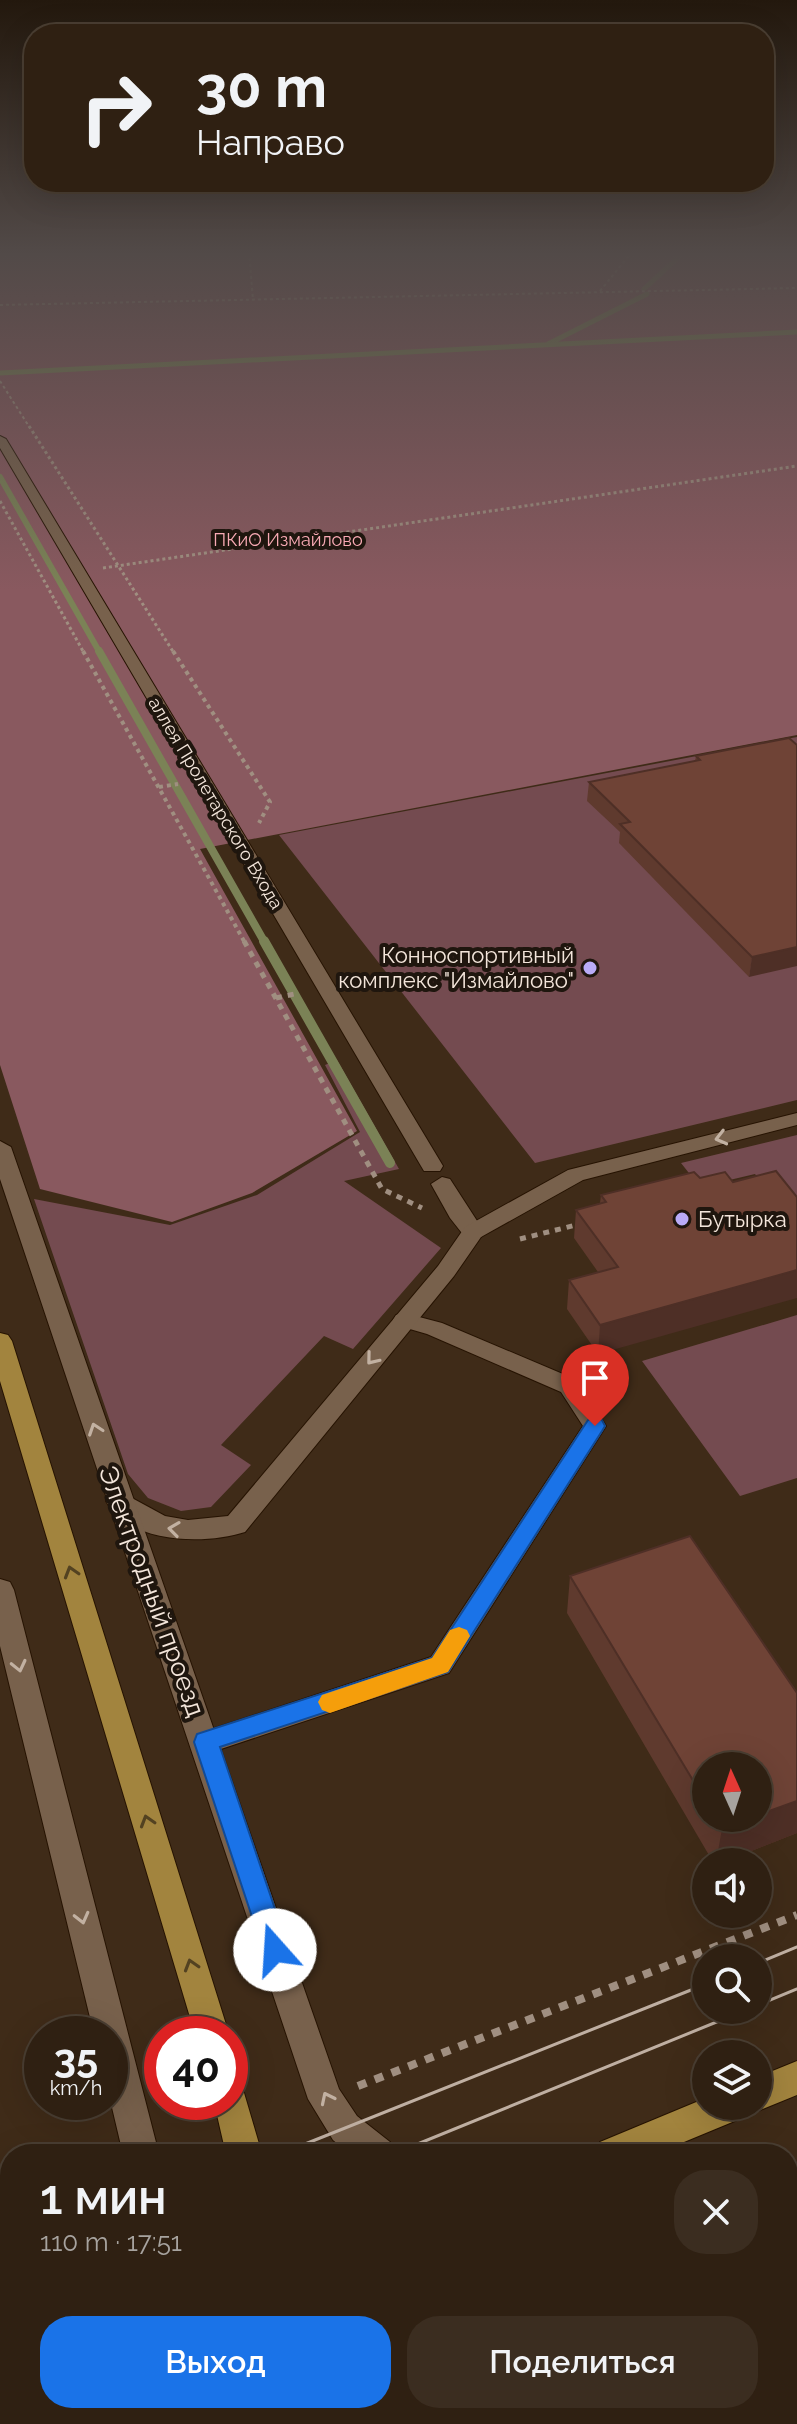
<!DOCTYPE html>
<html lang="ru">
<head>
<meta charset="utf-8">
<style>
	body { margin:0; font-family:Raleway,sans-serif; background:#3b2d20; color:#f1f3f6; height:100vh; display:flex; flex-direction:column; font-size:30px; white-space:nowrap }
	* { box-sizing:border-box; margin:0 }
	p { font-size:26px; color:#a7a39f }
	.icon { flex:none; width:44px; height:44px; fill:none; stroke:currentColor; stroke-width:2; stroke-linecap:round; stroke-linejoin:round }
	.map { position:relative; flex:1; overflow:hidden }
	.side { position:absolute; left:0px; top:2144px; width:798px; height:280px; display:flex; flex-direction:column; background:#2f2012; border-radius:32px 32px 0 0; box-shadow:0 8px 32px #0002,0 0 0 2px #4a3e32 }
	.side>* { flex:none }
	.hud { position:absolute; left:24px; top:24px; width:750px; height:168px; border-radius:32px; box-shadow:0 8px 32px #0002,0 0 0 2px #4a3e32; background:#2f2012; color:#f1f3f6; overflow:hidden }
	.needle { width:52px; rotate:357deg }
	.fabs { position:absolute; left:692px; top:1752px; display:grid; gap:16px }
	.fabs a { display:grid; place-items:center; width:80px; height:80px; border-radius:50%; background:#2f2012; box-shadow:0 8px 32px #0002,0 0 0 2px #4a3e32; font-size:40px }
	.speed { position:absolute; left:24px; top:2016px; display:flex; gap:16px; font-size:40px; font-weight:700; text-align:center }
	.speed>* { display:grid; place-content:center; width:104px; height:104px; border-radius:50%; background:#2f2012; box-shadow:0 8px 32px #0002,0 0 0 2px #4a3e32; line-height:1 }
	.speed small { font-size:20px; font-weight:400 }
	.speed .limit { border:12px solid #d22; background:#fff; color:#111 }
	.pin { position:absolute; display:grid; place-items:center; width:68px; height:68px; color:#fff; margin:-82px -34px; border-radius:50% 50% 50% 0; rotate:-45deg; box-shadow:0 0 8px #0007 }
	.pin .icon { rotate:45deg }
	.me { position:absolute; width:88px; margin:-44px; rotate:341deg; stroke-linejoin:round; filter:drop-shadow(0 0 6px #0008) }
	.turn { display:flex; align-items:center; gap:28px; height:168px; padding:0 40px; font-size:36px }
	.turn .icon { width:104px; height:104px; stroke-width:2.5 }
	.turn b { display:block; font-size:56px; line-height:68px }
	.round { display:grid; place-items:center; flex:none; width:84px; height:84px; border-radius:32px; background:#3b2d20 }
	.summary { display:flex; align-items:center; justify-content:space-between; height:136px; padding:0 40px }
	h1 { font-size:48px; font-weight:600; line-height:60px }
	.action { display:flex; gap:16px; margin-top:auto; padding:16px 40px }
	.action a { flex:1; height:92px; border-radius:32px; background:#1a73e8; color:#fff; font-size:32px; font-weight:600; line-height:92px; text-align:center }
	.action a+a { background:#3b2d20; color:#f1f3f6 }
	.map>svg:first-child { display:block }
	.green { fill:#744b50 }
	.forest { fill:#89595f }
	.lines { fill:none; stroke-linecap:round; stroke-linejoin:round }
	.stream-far3 { stroke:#7b8256; stroke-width:5 }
	.stream-far2 { stroke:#7b8256; stroke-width:6 }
	.stream-far1 { stroke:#7b8256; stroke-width:8 }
	.stream { stroke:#7b8256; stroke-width:10 }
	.service-casing { stroke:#261302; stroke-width:2 }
	.pedestrian-casing { stroke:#261302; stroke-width:2 }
	.minor-casing { stroke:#261302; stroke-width:2 }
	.tertiary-casing { stroke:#261302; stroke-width:2 }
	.primary-casing { stroke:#261302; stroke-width:2 }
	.path-far4 { stroke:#a08f81; stroke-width:2; stroke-dasharray:3 3; stroke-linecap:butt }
	.path-far3 { stroke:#a08f81; stroke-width:3; stroke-dasharray:3 3; stroke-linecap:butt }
	.path-far2 { stroke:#a08f81; stroke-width:4; stroke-dasharray:4 4; stroke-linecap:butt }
	.path-far1 { stroke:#a08f81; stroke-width:5; stroke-dasharray:6 6; stroke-linecap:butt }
	.path { stroke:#a08f81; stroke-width:8; stroke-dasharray:9 9; stroke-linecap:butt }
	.service { fill:#78614c; fill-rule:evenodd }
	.pedestrian { fill:#78614c; fill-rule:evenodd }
	.minor { fill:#78614c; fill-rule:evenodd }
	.tertiary { fill:#78614c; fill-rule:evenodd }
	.primary { fill:#a2843e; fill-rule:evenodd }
	.tram { stroke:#bfafa2; stroke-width:3 }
	.wall { fill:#5f3a2e; fill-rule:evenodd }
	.shaded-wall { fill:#4e2f26 }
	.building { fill:#6f4336; stroke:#4e2f26; stroke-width:2 }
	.oneway { stroke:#c2b1a2 }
	.oneway2 { stroke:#534221 }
	.route { fill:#1a73e8; stroke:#114b97; stroke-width:2 }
	.slow { fill:#f59e0b }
	.poi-dot { fill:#b9abf7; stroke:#1f160e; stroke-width:3 }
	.labels { text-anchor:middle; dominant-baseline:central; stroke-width:8; stroke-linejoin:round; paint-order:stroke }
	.far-park-label { font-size:18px; fill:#f9aab4; stroke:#1f160e }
	.far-street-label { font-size:18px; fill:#f4e6db; stroke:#1f160e }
	.poi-label { font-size:22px; fill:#f4e6db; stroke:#1f160e; text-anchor:end }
	.near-street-label { font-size:26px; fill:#f4e6db; stroke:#1f160e }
</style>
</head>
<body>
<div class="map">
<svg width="797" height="2424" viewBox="0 0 797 2424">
	<rect width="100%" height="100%" fill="#3f2b18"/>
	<!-- green -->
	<path class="green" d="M 797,737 L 797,1100 L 535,1163 L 279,835 Z
		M 337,1060 L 399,1169 L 344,1181 L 441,1248 L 353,1349 L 324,1336 L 221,1445 L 251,1465 L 211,1507 L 181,1511 L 148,1498 L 128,1474 L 34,1199 L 170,1225 L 257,1195 L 360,1132 L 325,1065 Z
		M 797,1135 L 797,1226 L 755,1174 L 700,1187 L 681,1163 Z
		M 797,1315 L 797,1478 L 740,1496 L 642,1361 Z"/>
	<!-- forest -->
	<path class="forest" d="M 0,252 L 797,252 L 797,735 L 200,849 L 357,1131 L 252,1193 L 172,1222 L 40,1189 L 0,1065 Z"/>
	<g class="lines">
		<!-- stream-far3 -->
		<path class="stream-far3" d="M 644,289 L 684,252
			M 548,344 L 647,294
			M 0,373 L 797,332"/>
		<!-- stream-far2 -->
		<path class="stream-far2" d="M 0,477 L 100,653"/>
		<!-- stream-far1 -->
		<path class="stream-far1" d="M 99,651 L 265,943"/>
		<!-- stream -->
		<path class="stream" d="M 264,941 L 390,1163"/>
		<!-- service casing -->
		<g class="service-casing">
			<path id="service" d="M 404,1313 L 442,1323 L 577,1380 L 606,1426 L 449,1673 L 206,1754 L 197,1750 L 193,1742 L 197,1734 L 431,1657 L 583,1426 L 561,1392 L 427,1334 L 396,1325 L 393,1320 L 396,1315 Z"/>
		</g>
		<!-- pedestrian casing -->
		<g class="pedestrian-casing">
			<path id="pedestrian" d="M 0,436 L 6,439 L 443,1166 L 440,1171 L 424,1171 L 421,1166 L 0,448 Z
				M 442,1177 L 450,1179 L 481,1227 L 484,1232 L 481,1237 L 465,1237 L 450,1218 L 431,1184 Z"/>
		</g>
		<!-- minor casing -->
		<g class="minor-casing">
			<path id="minor" d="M 797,1113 L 797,1125 L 583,1180 L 481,1237 L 454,1276 L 245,1532 C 205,1545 129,1544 106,1501 L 110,1494 L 119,1491 L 165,1516 L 188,1520 L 228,1516 L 438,1266 L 465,1227 L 568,1170 Z"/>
		</g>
		<!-- tertiary casing -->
		<g class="tertiary-casing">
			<path id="tertiary" d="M 0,1141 L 11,1147 L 339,2089 L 357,2116 L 390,2142 L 396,2154 L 350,2154 L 333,2140 L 308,2099 L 0,1179 Z
				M 0,1579 L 10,1582 L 14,1590 L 159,2154 L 123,2154 L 110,2099 L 110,2034 L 94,2034 L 0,1646 Z"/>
		</g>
		<!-- primary casing -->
		<g class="primary-casing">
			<path id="primary" d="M 0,1333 L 8,1335 L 12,1341 L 229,2034 L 195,2034 L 0,1381 Z
				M 797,2061 L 797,2095 L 758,2111 L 747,2107 L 742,2118 L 655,2154 L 594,2154 L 600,2142 L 706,2098 L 706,2106 L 758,2106 L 758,2077 Z
				M 230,2081 L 242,2086 L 262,2154 L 226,2154 L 214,2102 L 230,2102 Z
				M 797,2243 L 797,2280 L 788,2283 L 788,2246 Z
				M 10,2390 L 10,2414 L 27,2414 L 21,2424 L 0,2424 L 0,2394 Z
				M 242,2414 L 280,2414 L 280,2424 L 240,2424 Z
				M 430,2414 L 486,2414 L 482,2424 L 425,2424 Z"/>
		</g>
		<!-- path-far4 -->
		<path class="path-far4" d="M 249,252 L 253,300
			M 600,291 L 632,252
			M 0,305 L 797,288
			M 0,381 L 30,428"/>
		<!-- path-far3 -->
		<path class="path-far3" d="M 29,426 L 174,653
			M 0,501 L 84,653
			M 103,568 L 797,466"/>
		<!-- path-far2 -->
		<path class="path-far2" d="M 83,651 L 245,943
			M 173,651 L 270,802 L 259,823
			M 159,787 L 178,784"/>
		<!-- path-far1 -->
		<path class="path-far1" d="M 244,941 L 382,1189 L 422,1208
			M 276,998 L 299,993
			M 520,1239 L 580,1224"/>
		<!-- path -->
		<path class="path" d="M 358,2086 L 797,1915
			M 0,2229 L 10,2225"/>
		<!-- service -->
		<use href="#service" class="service"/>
		<!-- pedestrian -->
		<use href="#pedestrian" class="pedestrian"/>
		<!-- minor -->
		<use href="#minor" class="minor"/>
		<!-- tertiary -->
		<use href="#tertiary" class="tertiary"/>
		<!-- primary -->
		<use href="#primary" class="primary"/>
		<!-- tram -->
		<path class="tram" d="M 758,1963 L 797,1947
			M 758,2005 L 797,1989
			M 280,2154 L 706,1984
			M 393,2154 L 746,2010
			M 0,2267 L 10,2263
			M 0,2316 L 10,2312"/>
	</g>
	<!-- wall -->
	<path class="wall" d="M 789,738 L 749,977 L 619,843 L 620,832 L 587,801 L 589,782 L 695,761 L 696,756 Z
		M 694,1172 L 598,1354 L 567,1309 L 569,1280 L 598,1272 L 574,1238 L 576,1210 L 600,1203 L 601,1195 Z
		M 570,1576 L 797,1693 L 797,1833 L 723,1862 L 713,1862 L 567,1613 ZM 706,1766 L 758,1818 L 706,1818 Z"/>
	<!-- shaded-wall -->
	<path class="shaded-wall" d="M 797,947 L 797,966 L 749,977 L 752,957 Z
		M 797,1270 L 797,1298 L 598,1354 L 600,1325 Z
		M 797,1801 L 797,1833 L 723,1862 L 716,1862 L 722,1829 L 751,1818 L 758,1818 L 758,1815 Z"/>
	<!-- building -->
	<path class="building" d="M 789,738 L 797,745 L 797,947 L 752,957 L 620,824 L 630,822 L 589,782 L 700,760 L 696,756 Z
		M 776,1171 L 797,1197 L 797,1270 L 600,1325 L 569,1280 L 618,1267 L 576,1210 L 606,1202 L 601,1195 L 694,1172 L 700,1178 L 725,1172 L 733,1182 Z
		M 690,1536 L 797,1693 L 797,1801 L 758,1815 L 758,1766 L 706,1766 L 706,1802 L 570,1576 Z
		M 716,1818 L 751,1818 L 722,1829 Z"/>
	<!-- one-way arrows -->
	<defs><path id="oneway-chevron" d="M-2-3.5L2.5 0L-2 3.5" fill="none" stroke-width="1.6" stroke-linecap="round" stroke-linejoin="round" transform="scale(2)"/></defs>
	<g class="oneway">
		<use href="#oneway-chevron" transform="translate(721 1138) rotate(166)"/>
		<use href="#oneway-chevron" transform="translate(372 1359) rotate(129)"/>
		<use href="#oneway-chevron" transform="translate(95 1429) rotate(-109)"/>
		<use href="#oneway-chevron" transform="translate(174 1529) rotate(-172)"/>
		<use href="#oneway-chevron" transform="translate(19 1666) rotate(77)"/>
		<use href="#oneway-chevron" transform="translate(82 1918) rotate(76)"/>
		<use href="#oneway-chevron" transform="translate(327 2098) rotate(-116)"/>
	</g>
	<g class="oneway2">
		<use href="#oneway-chevron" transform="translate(71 1572) rotate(-107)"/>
		<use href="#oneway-chevron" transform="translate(147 1821) rotate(-107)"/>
		<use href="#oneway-chevron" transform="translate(191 1965) rotate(-107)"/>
	</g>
	<!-- sky -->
	<linearGradient id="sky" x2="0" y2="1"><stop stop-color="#23180d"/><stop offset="0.43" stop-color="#524a48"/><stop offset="1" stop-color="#524a48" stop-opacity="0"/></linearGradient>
	<rect width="797" height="591" fill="url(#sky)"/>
	<!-- route -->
	<path class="route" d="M 595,1418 L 602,1420 L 605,1426 L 602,1431 L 448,1672 L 220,1747 L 289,1950 L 285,1959 L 275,1963 L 266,1959 L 194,1742 L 197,1734 L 432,1658 L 588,1420 Z"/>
	<!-- slow -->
	<path class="slow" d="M 459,1627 L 467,1630 L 470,1636 L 448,1672 L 330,1713 L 322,1710 L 318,1702 L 322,1695 L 432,1658 L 450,1630 Z"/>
	<!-- markers -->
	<g class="poi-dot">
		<circle cx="590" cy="968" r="8"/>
		<circle cx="682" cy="1219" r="8"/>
	</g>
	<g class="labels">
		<!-- far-park labels -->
		<g class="far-park-label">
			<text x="288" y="539">ПКиО Измайлово</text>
		</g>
		<!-- far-street labels -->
		<g class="far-street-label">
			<text transform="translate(216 803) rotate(59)">аллея Пролетарского Входа</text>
		</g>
		<!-- poi labels -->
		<g class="poi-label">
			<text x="574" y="955">Конноспортивный<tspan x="574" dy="25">комплекс "Измайлово"</tspan></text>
			<text x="698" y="1219" text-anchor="start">Бутырка</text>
		</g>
		<!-- near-street labels -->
		<g class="near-street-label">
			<text transform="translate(152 1591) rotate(70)">Электродный проезд</text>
		</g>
	</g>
</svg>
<div class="fabs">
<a><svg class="needle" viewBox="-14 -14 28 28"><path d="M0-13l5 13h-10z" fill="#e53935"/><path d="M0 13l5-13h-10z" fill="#a7a39f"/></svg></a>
<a><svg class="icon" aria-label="sound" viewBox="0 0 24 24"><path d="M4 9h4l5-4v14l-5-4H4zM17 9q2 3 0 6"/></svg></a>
<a><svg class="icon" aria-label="search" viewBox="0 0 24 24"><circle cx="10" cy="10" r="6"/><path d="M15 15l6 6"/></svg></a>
<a><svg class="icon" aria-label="layers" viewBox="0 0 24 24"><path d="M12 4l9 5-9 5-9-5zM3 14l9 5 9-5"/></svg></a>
</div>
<div class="speed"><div>35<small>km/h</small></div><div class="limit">40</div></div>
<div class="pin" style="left:595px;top:1426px;background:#d93025"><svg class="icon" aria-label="arrive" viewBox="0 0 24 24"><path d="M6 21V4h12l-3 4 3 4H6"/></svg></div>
<svg class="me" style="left:275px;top:1950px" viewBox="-20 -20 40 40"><circle r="19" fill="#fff"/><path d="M0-13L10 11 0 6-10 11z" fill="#1a73e8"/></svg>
<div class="hud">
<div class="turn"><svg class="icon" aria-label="right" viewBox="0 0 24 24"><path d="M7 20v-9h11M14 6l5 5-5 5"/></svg><div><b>30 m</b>Направо</div></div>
</div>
<section class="side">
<div class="summary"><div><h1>1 мин</h1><p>110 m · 17:51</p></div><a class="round"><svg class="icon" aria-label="close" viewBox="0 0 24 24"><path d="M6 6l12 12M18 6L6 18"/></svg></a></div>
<div class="action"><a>Выход</a><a>Поделиться</a></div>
</section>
</div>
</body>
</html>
